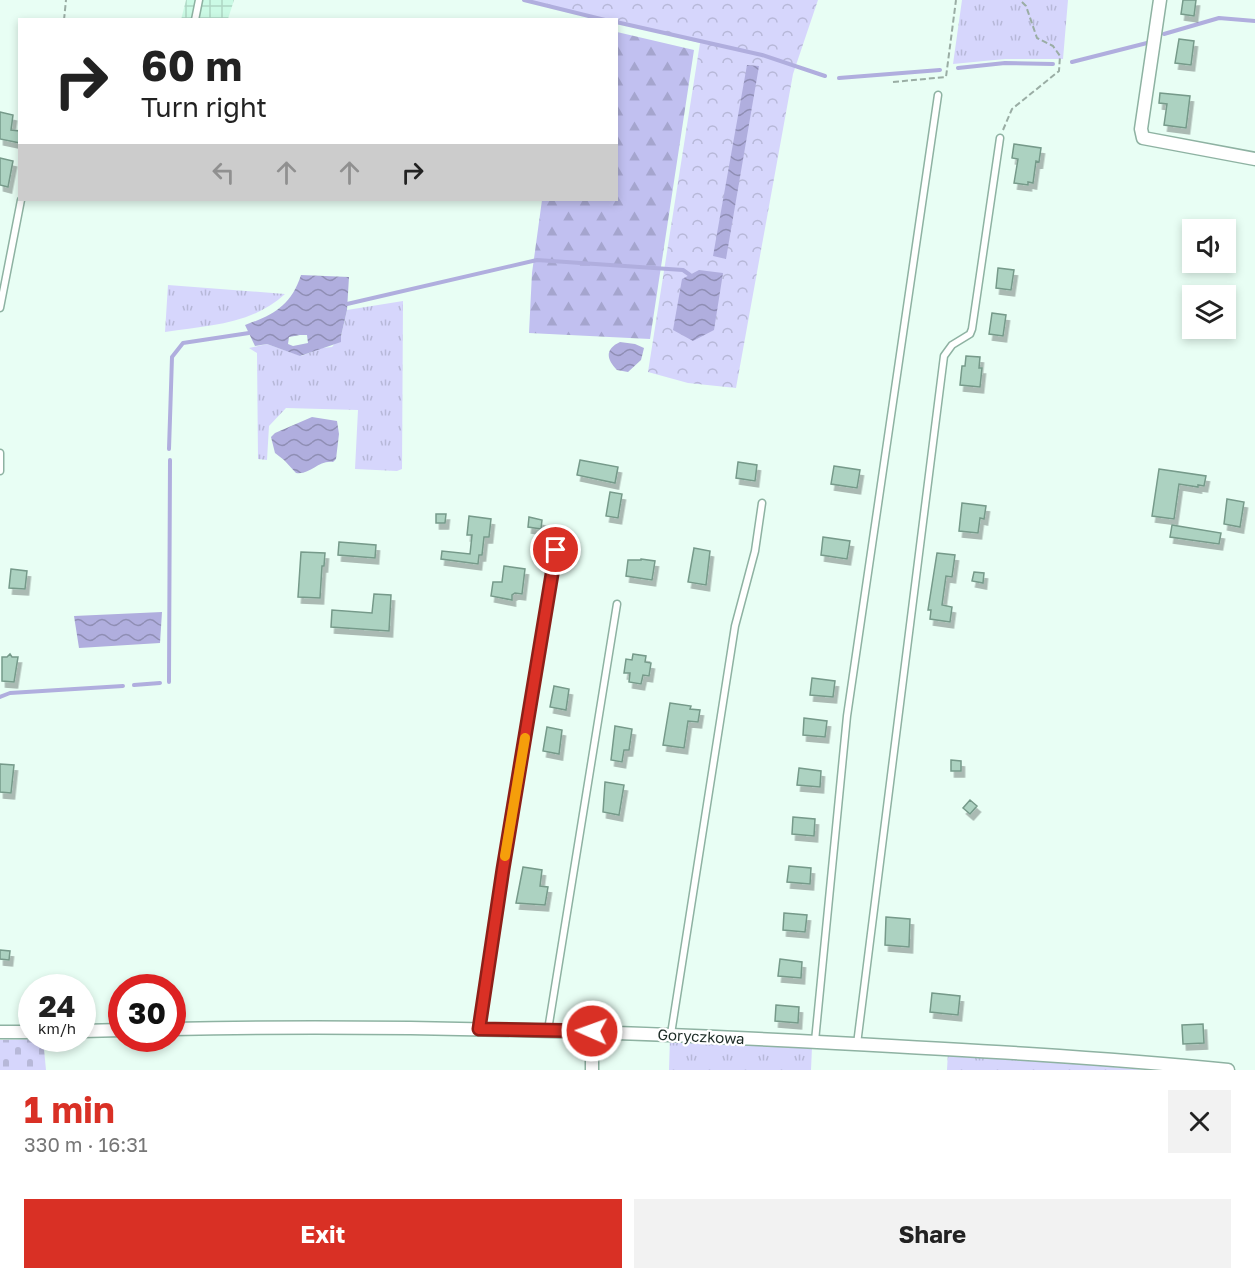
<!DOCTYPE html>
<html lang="en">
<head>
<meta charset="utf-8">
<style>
	body { margin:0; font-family:"Golos Text",sans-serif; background:#f2f2f2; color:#222; height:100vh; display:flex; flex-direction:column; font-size:22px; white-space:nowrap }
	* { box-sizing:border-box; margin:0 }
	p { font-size:20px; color:#767676 }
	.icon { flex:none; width:33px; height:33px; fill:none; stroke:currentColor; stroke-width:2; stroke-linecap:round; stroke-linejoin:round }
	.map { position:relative; height:1070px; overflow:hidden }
	.sheet { display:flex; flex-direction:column; background:#fff; flex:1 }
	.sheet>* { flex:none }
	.banner { position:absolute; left:18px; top:18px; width:600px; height:183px; border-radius:0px; box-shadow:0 3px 9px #0003; background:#fff; color:#222; overflow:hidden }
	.fabs { position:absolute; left:1182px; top:219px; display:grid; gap:12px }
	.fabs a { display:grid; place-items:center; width:54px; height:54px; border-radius:0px; background:#fff; box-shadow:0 3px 9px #0003; font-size:30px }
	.speed { position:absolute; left:18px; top:974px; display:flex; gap:12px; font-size:30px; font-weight:700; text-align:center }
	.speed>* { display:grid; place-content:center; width:78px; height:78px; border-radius:50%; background:#fff; box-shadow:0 3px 9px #0003; line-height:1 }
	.speed small { font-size:15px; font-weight:400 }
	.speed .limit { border:9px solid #d22; background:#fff; color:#111 }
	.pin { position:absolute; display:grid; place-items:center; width:51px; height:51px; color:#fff; margin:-26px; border:3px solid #fff; border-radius:50%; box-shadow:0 2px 6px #0007 }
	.me { position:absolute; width:66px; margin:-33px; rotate:272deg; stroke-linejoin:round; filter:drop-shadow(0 0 4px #0008) }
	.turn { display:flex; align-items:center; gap:21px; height:126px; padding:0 24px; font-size:27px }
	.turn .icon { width:78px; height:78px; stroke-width:2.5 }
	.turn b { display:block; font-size:42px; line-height:51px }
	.lanes { display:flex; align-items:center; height:57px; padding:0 24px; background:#0003; justify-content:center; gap:30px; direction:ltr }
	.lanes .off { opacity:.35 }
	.round { display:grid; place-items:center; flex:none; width:63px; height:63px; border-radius:0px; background:#f2f2f2 }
	.summary { display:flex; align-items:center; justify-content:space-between; height:102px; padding:0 24px }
	h1 { font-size:36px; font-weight:700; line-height:45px; color:#d93025 }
	.action { display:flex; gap:12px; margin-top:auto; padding:12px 24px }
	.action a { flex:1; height:69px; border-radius:0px; background:#d93025; color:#fff; font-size:24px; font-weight:700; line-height:69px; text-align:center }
	.action a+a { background:#f2f2f2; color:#222 }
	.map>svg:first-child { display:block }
	.industrial { fill:url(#industrial-grid) }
	.grass { fill:url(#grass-tufts) }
	.forest { fill:url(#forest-firs) }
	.cemetery { fill:url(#cemetery-stones) }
	.park { fill:url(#park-crowns) }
	.water { fill:url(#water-waves); fill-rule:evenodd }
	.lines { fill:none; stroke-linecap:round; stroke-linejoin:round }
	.stream { stroke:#b0aede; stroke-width:4 }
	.building { fill:#acd2c1; stroke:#769a8a; stroke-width:1.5; filter:url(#shadow) }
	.service-casing { stroke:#8eb2a2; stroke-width:9 }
	.minor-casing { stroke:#8eb2a2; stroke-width:15 }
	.path { stroke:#9aada4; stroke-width:2; stroke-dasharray:6 3; stroke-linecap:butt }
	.service { stroke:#fff; stroke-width:6 }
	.minor { stroke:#fff; stroke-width:12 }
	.route-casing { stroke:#8d1f18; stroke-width:15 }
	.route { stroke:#d93025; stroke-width:10 }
	.slow { stroke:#f59e0b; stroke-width:10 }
	.labels { text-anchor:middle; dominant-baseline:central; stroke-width:4.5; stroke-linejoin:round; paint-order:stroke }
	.street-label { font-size:15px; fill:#1d2c26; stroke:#fff }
</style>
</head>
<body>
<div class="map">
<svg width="1255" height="1070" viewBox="0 0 1255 1070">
	<defs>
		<pattern id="industrial-grid" width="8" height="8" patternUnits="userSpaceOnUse" patternTransform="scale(1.5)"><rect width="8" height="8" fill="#cbfae5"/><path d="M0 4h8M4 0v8" fill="none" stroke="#aed6c4"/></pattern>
		<pattern id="grass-tufts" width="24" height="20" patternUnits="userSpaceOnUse" patternTransform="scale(1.5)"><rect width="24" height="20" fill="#d6d6fc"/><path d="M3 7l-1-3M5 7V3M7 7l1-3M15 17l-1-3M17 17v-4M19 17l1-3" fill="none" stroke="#b7b8d8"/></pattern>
		<pattern id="forest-firs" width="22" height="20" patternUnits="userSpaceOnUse" patternTransform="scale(1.5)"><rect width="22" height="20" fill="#c1c0f0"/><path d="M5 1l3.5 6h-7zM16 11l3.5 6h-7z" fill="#a5a5ce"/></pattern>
		<pattern id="cemetery-stones" width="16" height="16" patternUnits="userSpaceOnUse" patternTransform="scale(1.5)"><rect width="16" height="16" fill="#d6d6fc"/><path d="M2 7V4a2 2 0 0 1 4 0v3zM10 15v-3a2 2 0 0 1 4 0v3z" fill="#b7b8d8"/></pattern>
		<pattern id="park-crowns" width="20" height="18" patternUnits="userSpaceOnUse" patternTransform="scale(1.5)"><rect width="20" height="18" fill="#d6d6fc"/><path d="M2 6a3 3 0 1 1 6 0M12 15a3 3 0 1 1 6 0" fill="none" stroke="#b7b8d8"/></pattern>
		<pattern id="water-waves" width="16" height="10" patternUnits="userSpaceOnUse" patternTransform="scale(1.5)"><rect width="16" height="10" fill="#b0aede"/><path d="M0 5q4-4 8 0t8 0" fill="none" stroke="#8f8eb4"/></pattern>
		<filter id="shadow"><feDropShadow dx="3.5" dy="6" stdDeviation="0" flood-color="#0004"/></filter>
	</defs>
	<rect width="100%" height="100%" fill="#e8fef4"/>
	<!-- industrial -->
	<path class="industrial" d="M 186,0 L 234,0 L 228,19 L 181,20 Z"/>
	<!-- grass -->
	<path class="grass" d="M 962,0 L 1068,0 L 1063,59 L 1005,59 L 953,64 Z
		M 168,285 L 285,294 C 251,325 209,325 165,332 Z
		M 403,301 L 402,469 L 397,471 L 355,469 L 358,410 L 286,408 L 269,426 L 267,460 L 258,459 L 257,353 L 249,348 L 267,344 L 301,356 L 322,348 L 332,347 L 341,336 L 347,310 Z
		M 670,1037 L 812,1047 L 811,1070 L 669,1070 Z
		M 948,1052 L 1145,1070 L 947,1070 Z"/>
	<!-- forest -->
	<path class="forest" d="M 617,32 L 694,50 L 650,339 L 529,333 L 532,273 L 542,200 L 616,200 Z"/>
	<!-- cemetery -->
	<path class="cemetery" d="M 43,1039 L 46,1070 L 0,1070 L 0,1040 Z"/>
	<!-- park -->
	<path class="park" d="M 524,0 L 818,0 L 793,74 L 736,388 L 688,383 L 648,372 L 700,43 L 617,22 L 616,20 L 605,19 Z"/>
	<!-- water -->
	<path class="water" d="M 747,65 L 759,66 L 726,259 L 713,256 Z
		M 699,270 L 723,273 L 714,330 L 693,341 L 673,330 L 682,279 Z
		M 301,275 L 349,277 L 347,310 L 341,336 L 341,342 L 300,356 L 267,344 L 255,346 L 245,325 C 273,315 291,306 301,275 ZM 300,335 L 307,335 L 308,343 L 293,346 L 288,344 L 289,337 Z
		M 620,342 L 635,344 L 644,348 L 641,360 L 628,372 L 617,370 C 606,359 605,349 620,342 Z
		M 312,417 L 337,421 L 339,434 L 336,459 L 333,462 C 318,460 311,475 296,473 L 284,460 L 275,453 L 271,437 L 275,433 Z
		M 162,612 L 160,643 L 79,648 L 74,616 Z"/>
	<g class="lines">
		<!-- stream -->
		<path class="stream" d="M 524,0 L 605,20
			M 616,22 L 762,55 L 825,76
			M 1164,34 L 1219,18 L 1255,21
			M 1072,62 L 1147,43
			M 958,68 L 1005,63 L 1053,64
			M 839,78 L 940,70
			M 347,304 L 537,260 L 683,270 L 690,275
			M 169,449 L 172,357 L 183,343 L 249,333
			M 169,682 L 170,460
			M 134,685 L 160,683
			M 0,697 L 10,693 L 123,686"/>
	</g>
	<!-- building -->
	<path class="building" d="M 1183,0 L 1196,0 L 1194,16 L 1181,14 Z
		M 1179,39 L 1194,41 L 1191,65 L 1175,63 Z
		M 1160,93 L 1190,96 L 1186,128 L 1164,125 L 1167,104 L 1159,103 Z
		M 0,112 L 13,115 L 11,130 L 20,131 L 20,143 L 0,139 Z
		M 1014,144 L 1041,148 L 1039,162 L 1036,161 L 1033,183 L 1028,182 L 1028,185 L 1014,183 L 1018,159 L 1012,158 Z
		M 0,158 L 13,161 L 8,187 L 0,185 Z
		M 998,268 L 1014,270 L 1011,290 L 996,288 Z
		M 992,313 L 1006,315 L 1003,336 L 989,334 Z
		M 966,356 L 980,357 L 979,368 L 982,368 L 980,387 L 960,385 L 962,366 L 965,366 Z
		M 580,460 L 618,467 L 615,483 L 577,475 Z
		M 738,462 L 757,465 L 755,481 L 736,478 Z
		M 834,466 L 860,470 L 857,488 L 831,484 Z
		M 1159,469 L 1206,476 L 1204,486 L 1198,485 L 1198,487 L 1179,484 L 1174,519 L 1152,516 Z
		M 610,492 L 622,494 L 618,518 L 606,516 Z
		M 1227,499 L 1244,502 L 1240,527 L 1224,524 Z
		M 962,503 L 986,506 L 984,519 L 980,518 L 978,533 L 959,531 Z
		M 436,514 L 446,514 L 445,523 L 436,523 Z
		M 469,516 L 491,519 L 489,537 L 484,537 L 482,555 L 479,555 L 478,564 L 441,559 L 442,551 L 470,554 L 472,535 L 467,535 Z
		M 529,517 L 542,520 L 541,529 L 528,527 Z
		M 1172,525 L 1221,533 L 1219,544 L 1170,537 Z
		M 823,537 L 850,541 L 847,559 L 821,555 Z
		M 339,542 L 376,545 L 375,558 L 338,555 Z
		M 694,548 L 710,551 L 706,585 L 688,582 Z
		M 301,552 L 325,553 L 324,566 L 322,566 L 320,598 L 298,597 Z
		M 937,553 L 955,555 L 952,577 L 946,576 L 942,605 L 952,607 L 950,622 L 930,619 L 931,610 L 928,610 Z
		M 641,559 L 655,561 L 652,580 L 626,576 L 628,560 L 641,560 Z
		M 504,566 L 525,569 L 522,594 L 515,593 L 512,595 L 512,600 L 491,596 L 493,582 L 502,582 Z
		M 11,569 L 27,571 L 25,589 L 9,588 Z
		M 974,572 L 984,573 L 983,583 L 972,581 Z
		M 374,594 L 391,595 L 389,631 L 331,627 L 332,610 L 372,613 Z
		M 10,654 L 12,657 L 18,657 L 14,682 L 2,681 L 2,657 L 7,657 Z
		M 633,654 L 646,656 L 645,662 L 651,663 L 649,676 L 643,675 L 641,684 L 629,682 L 630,673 L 624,673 L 626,659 L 632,660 Z
		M 812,678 L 835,681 L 833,697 L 810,695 Z
		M 554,686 L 569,689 L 566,710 L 550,707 Z
		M 670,703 L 691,706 L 690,709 L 700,710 L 698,722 L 688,721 L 684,748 L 663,745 Z
		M 804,718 L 827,721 L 825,737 L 803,735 Z
		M 615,726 L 632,729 L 629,750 L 624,750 L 622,762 L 611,760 Z
		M 547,727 L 562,730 L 559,754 L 543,751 Z
		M 951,760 L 961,761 L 961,771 L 951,771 Z
		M 0,764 L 14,765 L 11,793 L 0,792 Z
		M 799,768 L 821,771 L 820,787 L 797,785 Z
		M 605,782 L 624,785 L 619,815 L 603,812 Z
		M 970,800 L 977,806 L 970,814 L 963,808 Z
		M 793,817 L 815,819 L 814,836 L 792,834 Z
		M 789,866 L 811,868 L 810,884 L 787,882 Z
		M 523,867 L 542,870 L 540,886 L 548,887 L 545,905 L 516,903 Z
		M 784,913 L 807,915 L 805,932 L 783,930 Z
		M 886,917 L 910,919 L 909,947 L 885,945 Z
		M 0,950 L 10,951 L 9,960 L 0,959 Z
		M 780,959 L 802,962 L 801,978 L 778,976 Z
		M 932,993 L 960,996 L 958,1015 L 930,1012 Z
		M 776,1005 L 799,1007 L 798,1023 L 775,1021 Z
		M 1203,1024 L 1204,1043 L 1183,1044 L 1182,1025 Z"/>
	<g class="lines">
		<!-- service casing -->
		<g class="service-casing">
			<path id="service" d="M 195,20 L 199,0
				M 0,308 L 21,200
				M 0,453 L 0,471
				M 479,1029 L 503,869 L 556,550
				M 548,1030 L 617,604
				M 671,1034 L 735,626 L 755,551 L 762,503
				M 815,1041 L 847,716 L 938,95
				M 857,1044 L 944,356 L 952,345 L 970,334 L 972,329 L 1000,138"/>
		</g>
		<!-- minor casing -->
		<g class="minor-casing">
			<path id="minor" d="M 1160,0 L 1141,129 L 1143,138 L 1255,159
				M 172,1029 C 394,1024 615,1031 836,1043 C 967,1050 1098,1057 1228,1070
				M 82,1031 L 122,1030
				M 0,1032 L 32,1032
				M 592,1070 L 592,1031"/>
		</g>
		<!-- path -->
		<path class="path" d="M 64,20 L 66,0
			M 893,82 L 946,77 L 956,0
			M 1003,130 L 1012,109 L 1059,71 L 1060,56 L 1053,46 L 1037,38 L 1026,6 L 1020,0"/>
		<!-- service -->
		<use href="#service" class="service"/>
		<!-- minor -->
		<use href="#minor" class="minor"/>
	</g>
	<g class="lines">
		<!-- route casing -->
		<g class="route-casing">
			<path id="route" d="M 556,550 L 503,869 L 479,1029 L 592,1031"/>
		</g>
		<!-- route -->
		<use href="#route" class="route"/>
		<!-- slow -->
		<path class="slow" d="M 505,856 L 525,738"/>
	</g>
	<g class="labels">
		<!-- street labels -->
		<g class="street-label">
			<text transform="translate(701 1036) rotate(3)">Goryczkowa</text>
		</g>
	</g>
</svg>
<div class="fabs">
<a><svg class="icon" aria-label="sound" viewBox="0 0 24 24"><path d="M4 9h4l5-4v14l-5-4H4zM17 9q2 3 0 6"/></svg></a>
<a><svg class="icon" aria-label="layers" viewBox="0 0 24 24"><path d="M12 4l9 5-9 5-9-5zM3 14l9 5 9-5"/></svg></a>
</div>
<div class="speed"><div>24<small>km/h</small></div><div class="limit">30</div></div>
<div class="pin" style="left:556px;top:550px;background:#d93025"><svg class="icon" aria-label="arrive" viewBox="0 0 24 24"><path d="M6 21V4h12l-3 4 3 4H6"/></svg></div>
<svg class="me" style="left:592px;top:1031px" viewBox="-20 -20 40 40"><circle r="17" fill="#d93025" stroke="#fff" stroke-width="3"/><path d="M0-11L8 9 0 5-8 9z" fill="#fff"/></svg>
<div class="banner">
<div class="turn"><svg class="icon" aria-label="right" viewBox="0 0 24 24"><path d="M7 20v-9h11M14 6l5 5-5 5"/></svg><div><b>60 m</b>Turn right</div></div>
<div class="lanes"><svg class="icon off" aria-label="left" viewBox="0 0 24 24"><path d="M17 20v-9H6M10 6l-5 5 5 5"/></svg><svg class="icon off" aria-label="ahead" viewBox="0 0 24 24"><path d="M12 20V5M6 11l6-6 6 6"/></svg><svg class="icon off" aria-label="ahead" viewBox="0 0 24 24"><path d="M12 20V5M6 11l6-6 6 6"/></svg><svg class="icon" aria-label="right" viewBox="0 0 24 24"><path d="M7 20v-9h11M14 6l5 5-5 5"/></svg></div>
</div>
</div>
<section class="sheet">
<div class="summary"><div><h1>1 min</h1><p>330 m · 16:31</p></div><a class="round"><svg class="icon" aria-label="close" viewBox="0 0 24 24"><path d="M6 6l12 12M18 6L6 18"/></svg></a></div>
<div class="action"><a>Exit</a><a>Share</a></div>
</section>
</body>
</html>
